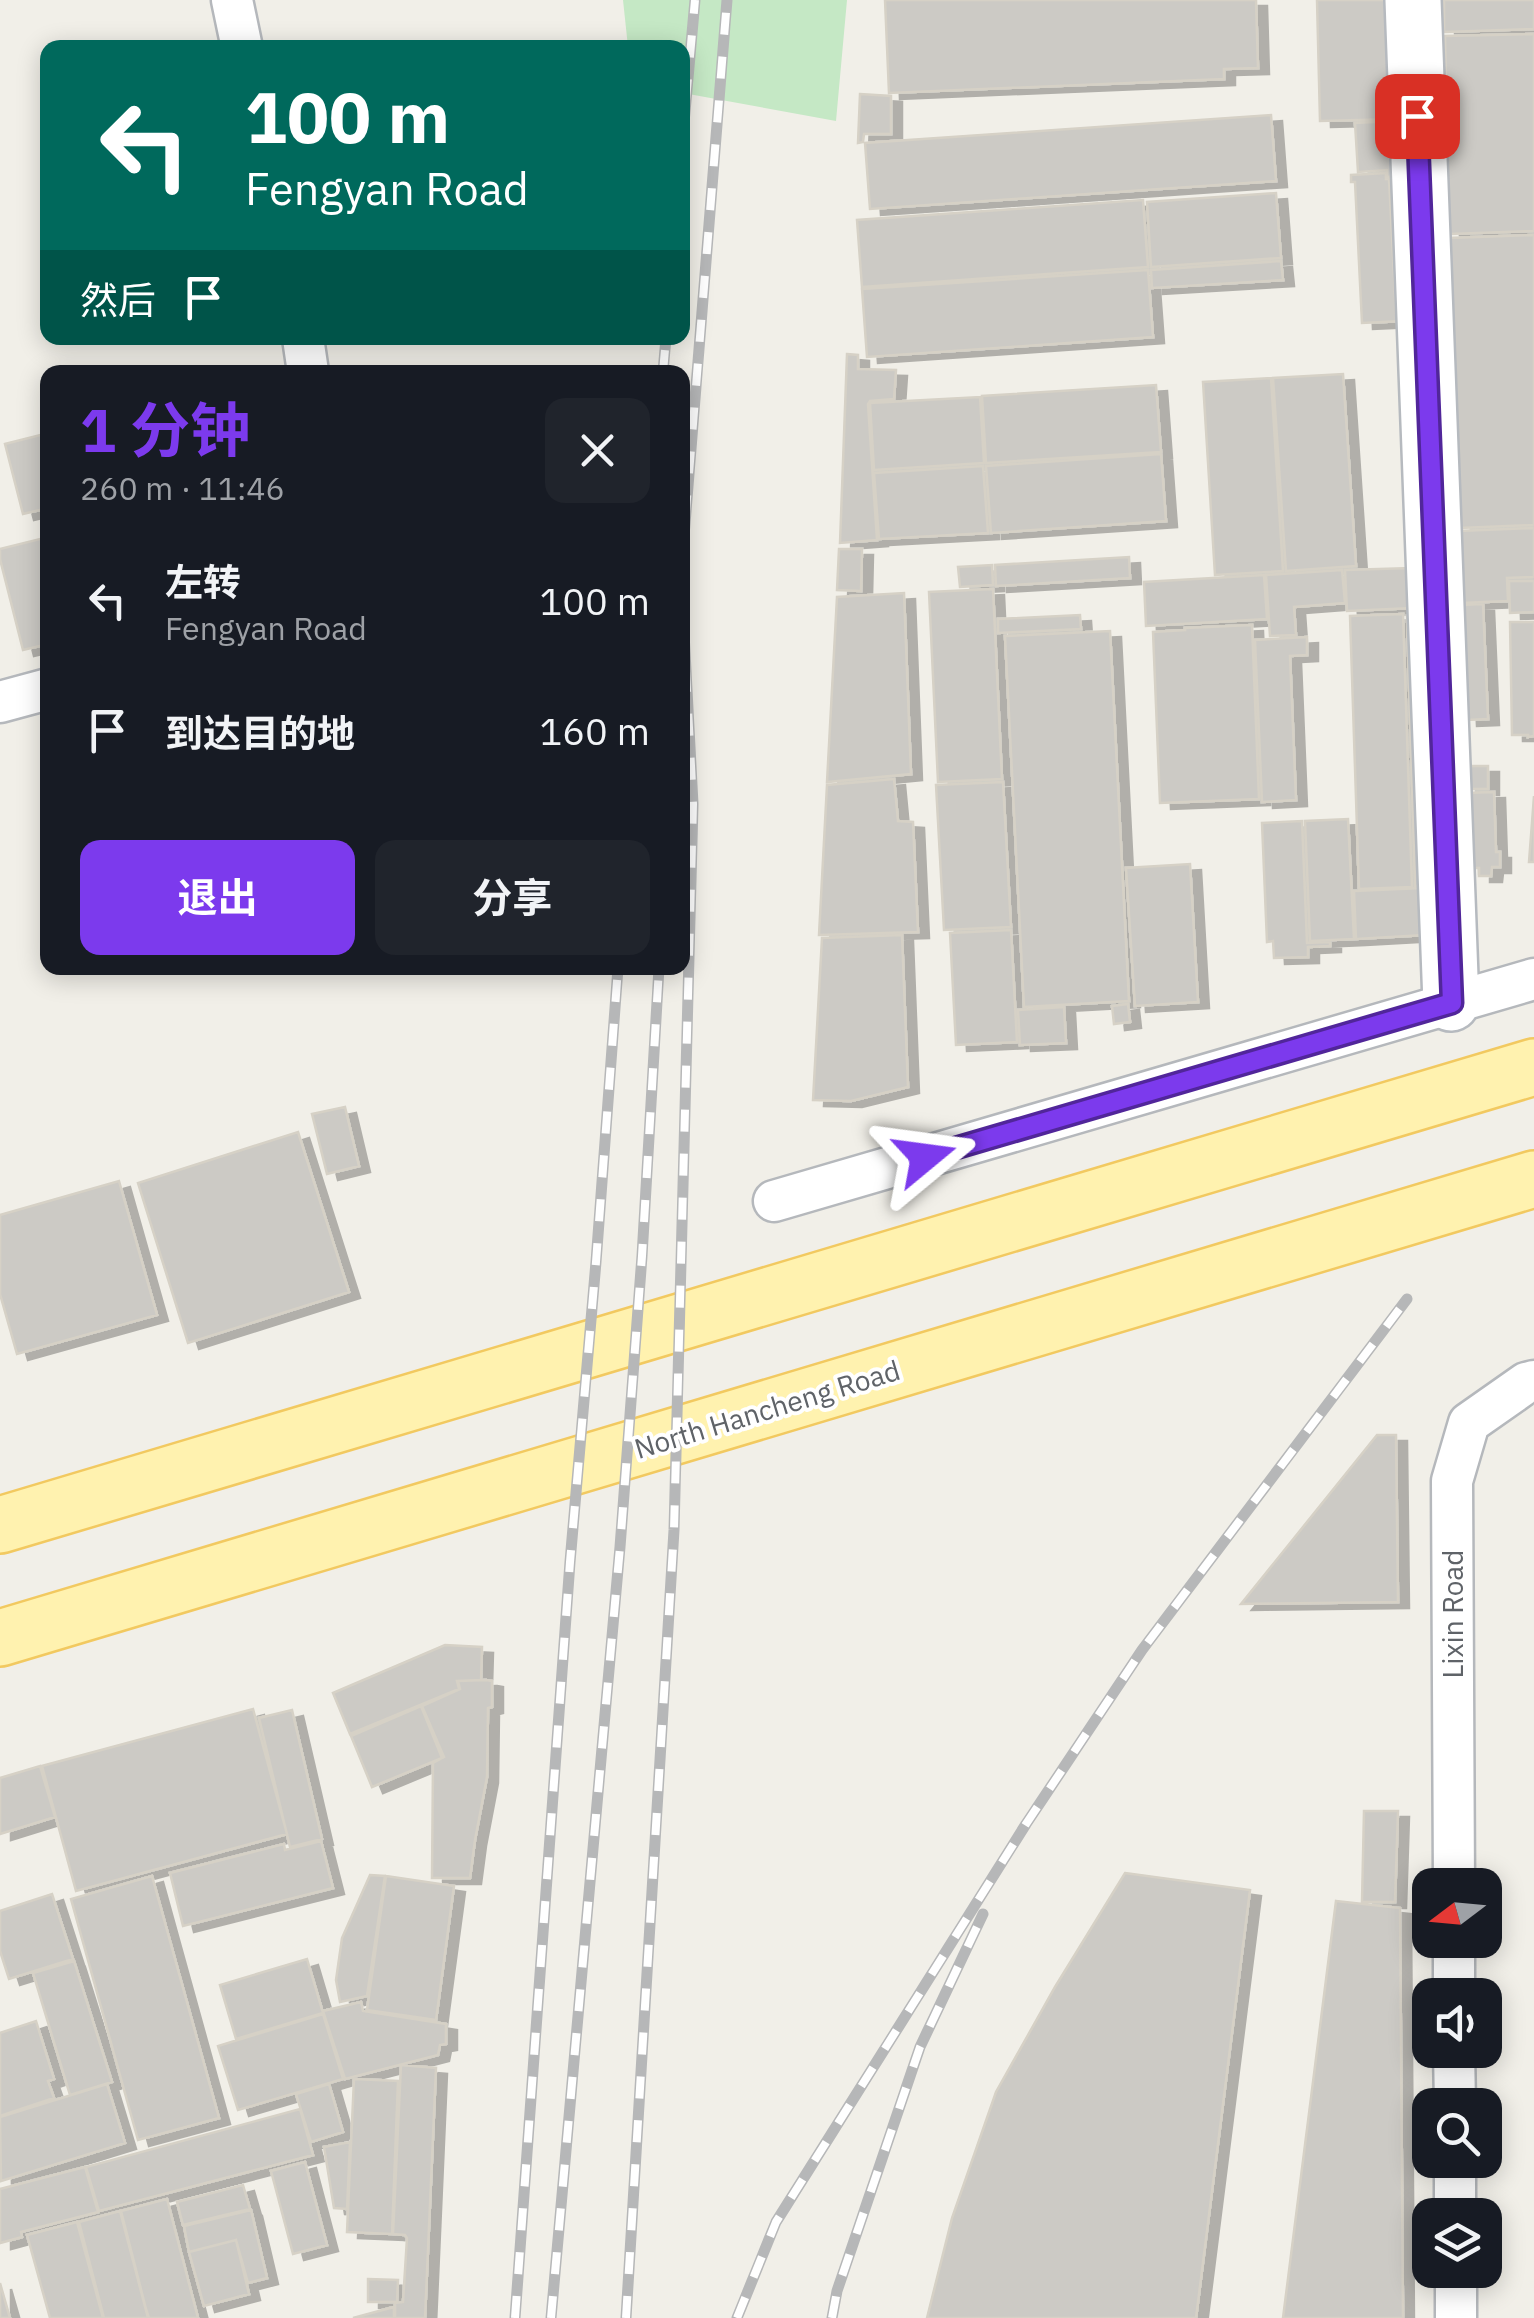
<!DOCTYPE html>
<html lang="zh">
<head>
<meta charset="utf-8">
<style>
	body { margin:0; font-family:"IBM Plex Sans","Noto Sans SC",sans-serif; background:#20242c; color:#f1f3f6; height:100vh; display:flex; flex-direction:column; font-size:38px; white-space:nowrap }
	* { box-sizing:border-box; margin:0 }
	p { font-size:32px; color:#9ea1a6 }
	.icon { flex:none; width:55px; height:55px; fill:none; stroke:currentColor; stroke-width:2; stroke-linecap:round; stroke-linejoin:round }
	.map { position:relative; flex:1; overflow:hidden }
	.drawer { position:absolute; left:40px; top:365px; width:650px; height:610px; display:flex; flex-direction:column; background:#171b24; border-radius:20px; box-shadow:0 5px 25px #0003 }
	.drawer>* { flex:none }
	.hud { position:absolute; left:40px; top:40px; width:650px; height:305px; border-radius:20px; box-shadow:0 5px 25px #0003; background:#00695c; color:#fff; overflow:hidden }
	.needle { width:65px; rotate:254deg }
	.fabs { position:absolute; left:1412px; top:1868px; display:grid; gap:20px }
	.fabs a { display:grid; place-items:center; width:90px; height:90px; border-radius:20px; background:#171b24; box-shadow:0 5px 25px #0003; font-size:50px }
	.pin { position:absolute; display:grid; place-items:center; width:85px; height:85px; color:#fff; margin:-42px; border-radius:20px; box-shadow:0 5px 15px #0006 }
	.me { position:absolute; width:110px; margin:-55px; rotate:74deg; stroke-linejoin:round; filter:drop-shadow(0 0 8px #0008) }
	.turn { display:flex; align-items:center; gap:35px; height:210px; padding:0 40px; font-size:45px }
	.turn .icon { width:130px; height:130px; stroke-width:2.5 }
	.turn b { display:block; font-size:70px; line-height:85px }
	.then { display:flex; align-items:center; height:95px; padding:0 40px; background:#0003; gap:20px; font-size:38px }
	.round { display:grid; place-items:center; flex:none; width:105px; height:105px; border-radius:20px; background:#20242c }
	.summary { display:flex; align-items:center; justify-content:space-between; height:170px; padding:0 40px }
	h1 { font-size:60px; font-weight:700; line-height:75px; color:#7c3aed }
	.cta { display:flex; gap:20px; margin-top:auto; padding:20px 40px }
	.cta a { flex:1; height:115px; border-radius:20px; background:#7c3aed; color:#fff; font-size:40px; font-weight:700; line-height:115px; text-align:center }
	.cta a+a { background:#20242c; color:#f1f3f6 }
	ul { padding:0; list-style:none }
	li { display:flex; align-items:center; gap:30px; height:130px; padding:0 40px }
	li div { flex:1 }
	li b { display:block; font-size:38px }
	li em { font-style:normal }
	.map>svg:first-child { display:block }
	.green { fill:#c5e8c5 }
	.building { fill:#cccac5; stroke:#d6d1c6; stroke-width:2.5; filter:url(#shadow) }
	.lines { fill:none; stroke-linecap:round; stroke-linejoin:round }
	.street-casing { stroke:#b5b8bc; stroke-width:45 }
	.secondary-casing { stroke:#b6babf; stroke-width:60 }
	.primary-casing { stroke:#f2c960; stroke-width:60 }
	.street { stroke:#fff; stroke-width:40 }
	.secondary { stroke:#fff; stroke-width:55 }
	.primary { stroke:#fff2af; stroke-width:55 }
	.rail-casing { stroke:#b6b7b8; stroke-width:11 }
	.rail { stroke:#fff; stroke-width:8; stroke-dasharray:22; stroke-linecap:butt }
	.route-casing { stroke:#51269a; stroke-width:25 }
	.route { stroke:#7c3aed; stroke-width:18 }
	.labels { text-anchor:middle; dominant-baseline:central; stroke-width:8; stroke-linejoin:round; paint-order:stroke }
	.street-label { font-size:28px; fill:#5f6368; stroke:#fff }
</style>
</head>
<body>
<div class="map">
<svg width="1534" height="2318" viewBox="0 0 1534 2318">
	<defs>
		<filter id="shadow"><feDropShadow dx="11" dy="6" stdDeviation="0" flood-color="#0004"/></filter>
	</defs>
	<rect width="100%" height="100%" fill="#f1efe8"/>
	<!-- green -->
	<path class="green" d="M 623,0 L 847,0 L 836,121 L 683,93 L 682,48 L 628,47 Z"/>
	<!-- building -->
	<path class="building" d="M 885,0 L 1256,0 L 1258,68 L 1224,69 L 1224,79 L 889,93 Z
		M 1317,0 L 1394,0 L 1398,119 L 1320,121 Z
		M 1444,0 L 1534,0 L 1534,29 L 1444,32 Z
		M 1534,34 L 1534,231 L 1449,234 L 1445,36 Z
		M 860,94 L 891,96 L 891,134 L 864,134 L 863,142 L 858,143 Z
		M 1271,115 L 1276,181 L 870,209 L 865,143 Z
		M 1394,121 L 1398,176 L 1387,177 L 1387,170 L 1358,172 L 1355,123 Z
		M 1386,173 L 1386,179 L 1389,179 L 1396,313 L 1402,313 L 1403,321 L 1362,323 L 1355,182 L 1351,182 L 1351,175 Z
		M 1276,193 L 1281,258 L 1151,267 L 1147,202 Z
		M 1143,200 L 1148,267 L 862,287 L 857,220 Z
		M 1534,235 L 1534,525 L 1460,528 L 1449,238 Z
		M 1281,261 L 1283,280 L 1152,288 L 1151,270 Z
		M 1148,270 L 1153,337 L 867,357 L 862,289 Z
		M 847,354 L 858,355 L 858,369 L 896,370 L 894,399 L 870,401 L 868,404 L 877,540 L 840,543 Z
		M 1343,374 L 1356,566 L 1286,571 L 1273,378 Z
		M 1271,378 L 1283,571 L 1215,575 L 1203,382 Z
		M 1156,385 L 1161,452 L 986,463 L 982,396 Z
		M 980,397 L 984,463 L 874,470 L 870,403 Z
		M 48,433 L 48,508 L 23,514 L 5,444 Z
		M 1161,454 L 1166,521 L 991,533 L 986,466 Z
		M 983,466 L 988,533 L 879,539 L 874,473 Z
		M 1534,528 L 1534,577 L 1507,578 L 1508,601 L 1461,603 L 1459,531 Z
		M 48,537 L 48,644 L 23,650 L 0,559 L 0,549 Z
		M 839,549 L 862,549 L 861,591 L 837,590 Z
		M 1129,557 L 1130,578 L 996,586 L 995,565 Z
		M 992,565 L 993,585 L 960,587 L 958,567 Z
		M 1412,568 L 1413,608 L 1347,611 L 1345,570 Z
		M 1342,570 L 1345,603 L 1294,607 L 1296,635 L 1270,636 L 1266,575 Z
		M 1264,575 L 1267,619 L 1146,626 L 1144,582 Z
		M 1509,581 L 1534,581 L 1534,612 L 1510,613 Z
		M 993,589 L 1002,779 L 938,782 L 929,592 Z
		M 904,593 L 911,774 L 827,782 L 837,597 Z
		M 1483,604 L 1488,719 L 1466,720 L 1461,605 Z
		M 1403,614 L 1412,887 L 1359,889 L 1350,616 Z
		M 1080,615 L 1081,629 L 998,633 L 998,619 Z
		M 1407,616 L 1414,616 L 1422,886 L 1415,886 Z
		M 1510,622 L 1534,622 L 1534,736 L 1528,737 L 1528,735 L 1512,735 Z
		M 1252,625 L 1259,799 L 1160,803 L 1153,632 L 1185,630 L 1185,628 Z
		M 1110,631 L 1129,1001 L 1024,1007 L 1005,636 Z
		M 1307,637 L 1307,655 L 1290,656 L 1296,800 L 1262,802 L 1255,640 Z
		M 1465,766 L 1488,766 L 1488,789 L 1465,789 Z
		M 894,779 L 898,821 L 913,822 L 918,932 L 819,935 L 827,785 Z
		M 1003,782 L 1011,927 L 944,930 L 936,785 Z
		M 1494,792 L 1496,852 L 1500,852 L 1500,867 L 1492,867 L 1491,876 L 1479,876 L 1479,868 L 1468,868 L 1466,793 Z
		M 1534,796 L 1534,862 L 1529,862 Z
		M 1348,819 L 1354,939 L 1310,941 L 1305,821 Z
		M 1302,821 L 1307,943 L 1330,942 L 1330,946 L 1308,947 L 1308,957 L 1274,958 L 1273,941 L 1267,942 L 1262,823 Z
		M 1190,864 L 1198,1002 L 1135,1006 L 1126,868 Z
		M 1423,888 L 1425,935 L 1356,939 L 1354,891 Z
		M 1011,930 L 1017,1042 L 956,1045 L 950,933 Z
		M 902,935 L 908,1087 L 851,1101 L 813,1100 L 822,938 Z
		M 1128,1004 L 1130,1022 L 1114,1024 L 1112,1006 Z
		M 1064,1007 L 1066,1043 L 1020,1045 L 1018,1010 Z
		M 345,1107 L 359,1166 L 327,1174 L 312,1114 Z
		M 298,1132 L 349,1292 L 188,1343 L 138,1183 Z
		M 119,1181 L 157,1315 L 17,1354 L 0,1294 L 0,1215 Z
		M 1377,1435 L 1396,1435 L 1398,1602 L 1241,1604 Z
		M 445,1645 L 482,1647 L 481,1680 L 457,1681 L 459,1689 L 350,1734 L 333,1693 Z
		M 486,1680 L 492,1681 L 492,1707 L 488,1708 L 487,1777 L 475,1840 L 470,1878 L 432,1878 L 433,1763 L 444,1757 L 422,1706 L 460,1689 L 458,1681 Z
		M 421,1706 L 442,1758 L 372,1787 L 351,1736 Z
		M 253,1709 L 287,1834 L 76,1891 L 42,1766 Z
		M 292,1710 L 322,1839 L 290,1847 L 259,1718 Z
		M 40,1766 L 55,1817 L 0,1834 L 0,1778 Z
		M 1364,1811 L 1398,1811 L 1395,1902 L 1362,1902 Z
		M 321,1841 L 333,1888 L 183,1926 L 170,1873 L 284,1844 L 285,1850 Z
		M 1125,1873 L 1250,1890 L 1196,2318 L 927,2318 L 952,2218 L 996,2092 L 1055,1987 Z
		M 370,1875 L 385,1876 L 367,1996 L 340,2002 L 336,1980 L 342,1938 Z
		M 152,1876 L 219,2118 L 138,2140 L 71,1899 Z
		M 386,1876 L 454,1886 L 436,2020 L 367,2010 Z
		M 52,1894 L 73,1959 L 9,1979 L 0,1951 L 0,1911 Z
		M 1336,1901 L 1400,1908 L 1403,2318 L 1283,2318 Z
		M 307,1959 L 323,2013 L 236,2039 L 220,1985 Z
		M 74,1961 L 112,2082 L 70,2095 L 33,1973 Z
		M 361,2002 L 363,2011 L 446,2024 L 446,2044 L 440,2045 L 438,2055 L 345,2079 L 323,2011 Z
		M 323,2014 L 343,2079 L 238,2110 L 218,2046 Z
		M 36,2021 L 54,2079 L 48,2081 L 54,2098 L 0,2116 L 0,2033 Z
		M 401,2065 L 436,2068 L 425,2318 L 395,2318 L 395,2303 L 403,2302 L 407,2238 L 405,2235 L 393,2234 Z
		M 354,2079 L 398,2081 L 392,2234 L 347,2232 Z
		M 107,2084 L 125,2143 L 1,2181 L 0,2117 Z
		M 329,2084 L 343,2132 L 311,2142 L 296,2094 Z
		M 300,2109 L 313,2155 L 99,2211 L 86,2167 Z
		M 350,2142 L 347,2209 L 334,2208 L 324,2147 Z
		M 305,2162 L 327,2245 L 293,2254 L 271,2171 Z
		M 85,2167 L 98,2212 L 21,2232 L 22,2237 L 0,2243 L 0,2189 Z
		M 243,2185 L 250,2209 L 183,2225 L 177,2202 Z
		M 167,2199 L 198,2318 L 149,2318 L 146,2309 L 121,2211 Z
		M 251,2210 L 267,2278 L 248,2283 L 236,2240 L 189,2252 L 184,2226 Z
		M 120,2211 L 148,2318 L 104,2318 L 79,2222 Z
		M 77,2222 L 103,2318 L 50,2318 L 27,2235 Z
		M 236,2240 L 249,2294 L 204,2306 L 189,2252 Z
		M 368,2279 L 398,2280 L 397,2302 L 368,2302 Z
		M 0,2283 L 10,2318 L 0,2318 Z
		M 394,2307 L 394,2318 L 353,2318 Z"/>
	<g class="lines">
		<!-- street casing -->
		<g class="street-casing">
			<path id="street" d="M 232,0 L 242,48
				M 303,338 L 308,372
				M 0,702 L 48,689
				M 774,1201 L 1534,979
				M 1454,1885 L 1452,1481 L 1469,1423 L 1526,1383 L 1534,1381
				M 1454,1940 L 1454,1995
				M 1454,2050 L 1455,2105
				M 1455,2160 L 1455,2215
				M 1456,2270 L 1456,2318"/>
		</g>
		<!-- secondary casing -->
		<g class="secondary-casing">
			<path id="secondary" d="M 1413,0 L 1451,1003"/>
		</g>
		<!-- primary casing -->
		<g class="primary-casing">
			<path id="primary" d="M 0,1525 L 1534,1067
				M 0,1638 L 1534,1179"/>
		</g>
		<!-- street -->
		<use href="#street" class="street"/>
		<!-- secondary -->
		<use href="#secondary" class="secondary"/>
		<!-- primary -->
		<use href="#primary" class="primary"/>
		<!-- rail casing -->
		<g class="rail-casing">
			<path id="rail" d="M 682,145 L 695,0
				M 663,372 L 666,338
				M 682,561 L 727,0
				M 515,2318 L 570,1562 L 596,1262 L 618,968
				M 551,2318 L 620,1547 L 642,1256 L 659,968
				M 626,2318 L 674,1530 L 693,804 L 682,595
				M 737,2318 L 776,2222 L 1026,1824 L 1142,1650 L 1407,1299
				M 832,2318 L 837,2291 L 920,2047 L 983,1914"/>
		</g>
		<!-- rail -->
		<use href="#rail" class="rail"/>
	</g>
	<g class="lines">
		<!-- route casing -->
		<g class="route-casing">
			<path id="route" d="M 925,1157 L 1452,1003 L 1417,116"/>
		</g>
		<!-- route -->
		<use href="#route" class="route"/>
	</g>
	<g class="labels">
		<!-- street labels -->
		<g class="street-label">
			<text transform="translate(767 1409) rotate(-17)">North Hancheng Road</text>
			<text transform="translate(1452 1614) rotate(-90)">Lixin Road</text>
		</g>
	</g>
</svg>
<div class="fabs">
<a><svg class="needle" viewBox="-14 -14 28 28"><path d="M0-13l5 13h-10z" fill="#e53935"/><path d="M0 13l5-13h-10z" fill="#9ea1a6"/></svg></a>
<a><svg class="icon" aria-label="sound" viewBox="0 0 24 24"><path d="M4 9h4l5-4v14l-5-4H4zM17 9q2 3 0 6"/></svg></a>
<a><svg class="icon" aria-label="search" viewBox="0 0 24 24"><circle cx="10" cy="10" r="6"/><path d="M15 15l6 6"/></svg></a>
<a><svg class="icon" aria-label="layers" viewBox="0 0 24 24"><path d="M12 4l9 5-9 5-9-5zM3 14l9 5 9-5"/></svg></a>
</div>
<div class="pin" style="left:1417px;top:116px;background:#d93025"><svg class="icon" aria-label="arrive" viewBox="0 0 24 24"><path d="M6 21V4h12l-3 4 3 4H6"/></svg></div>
<svg class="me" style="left:925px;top:1157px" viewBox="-20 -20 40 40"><path d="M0-17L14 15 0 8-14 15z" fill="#7c3aed" stroke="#fff" stroke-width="4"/></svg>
<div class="hud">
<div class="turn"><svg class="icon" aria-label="left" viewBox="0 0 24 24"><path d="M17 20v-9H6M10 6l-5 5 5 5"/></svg><div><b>100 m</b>Fengyan Road</div></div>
<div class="then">然后<svg class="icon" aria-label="arrive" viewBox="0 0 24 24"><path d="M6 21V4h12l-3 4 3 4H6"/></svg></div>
</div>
<section class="drawer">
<div class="summary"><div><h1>1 分钟</h1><p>260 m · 11:46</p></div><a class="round"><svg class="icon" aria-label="close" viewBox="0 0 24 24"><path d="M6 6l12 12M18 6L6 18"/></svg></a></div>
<ul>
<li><svg class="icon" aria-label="left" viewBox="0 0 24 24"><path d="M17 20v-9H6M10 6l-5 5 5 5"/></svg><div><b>左转</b><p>Fengyan Road</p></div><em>100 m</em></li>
<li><svg class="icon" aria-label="arrive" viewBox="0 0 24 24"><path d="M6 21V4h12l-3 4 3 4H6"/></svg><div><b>到达目的地</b></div><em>160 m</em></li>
</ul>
<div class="cta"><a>退出</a><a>分享</a></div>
</section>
</div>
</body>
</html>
